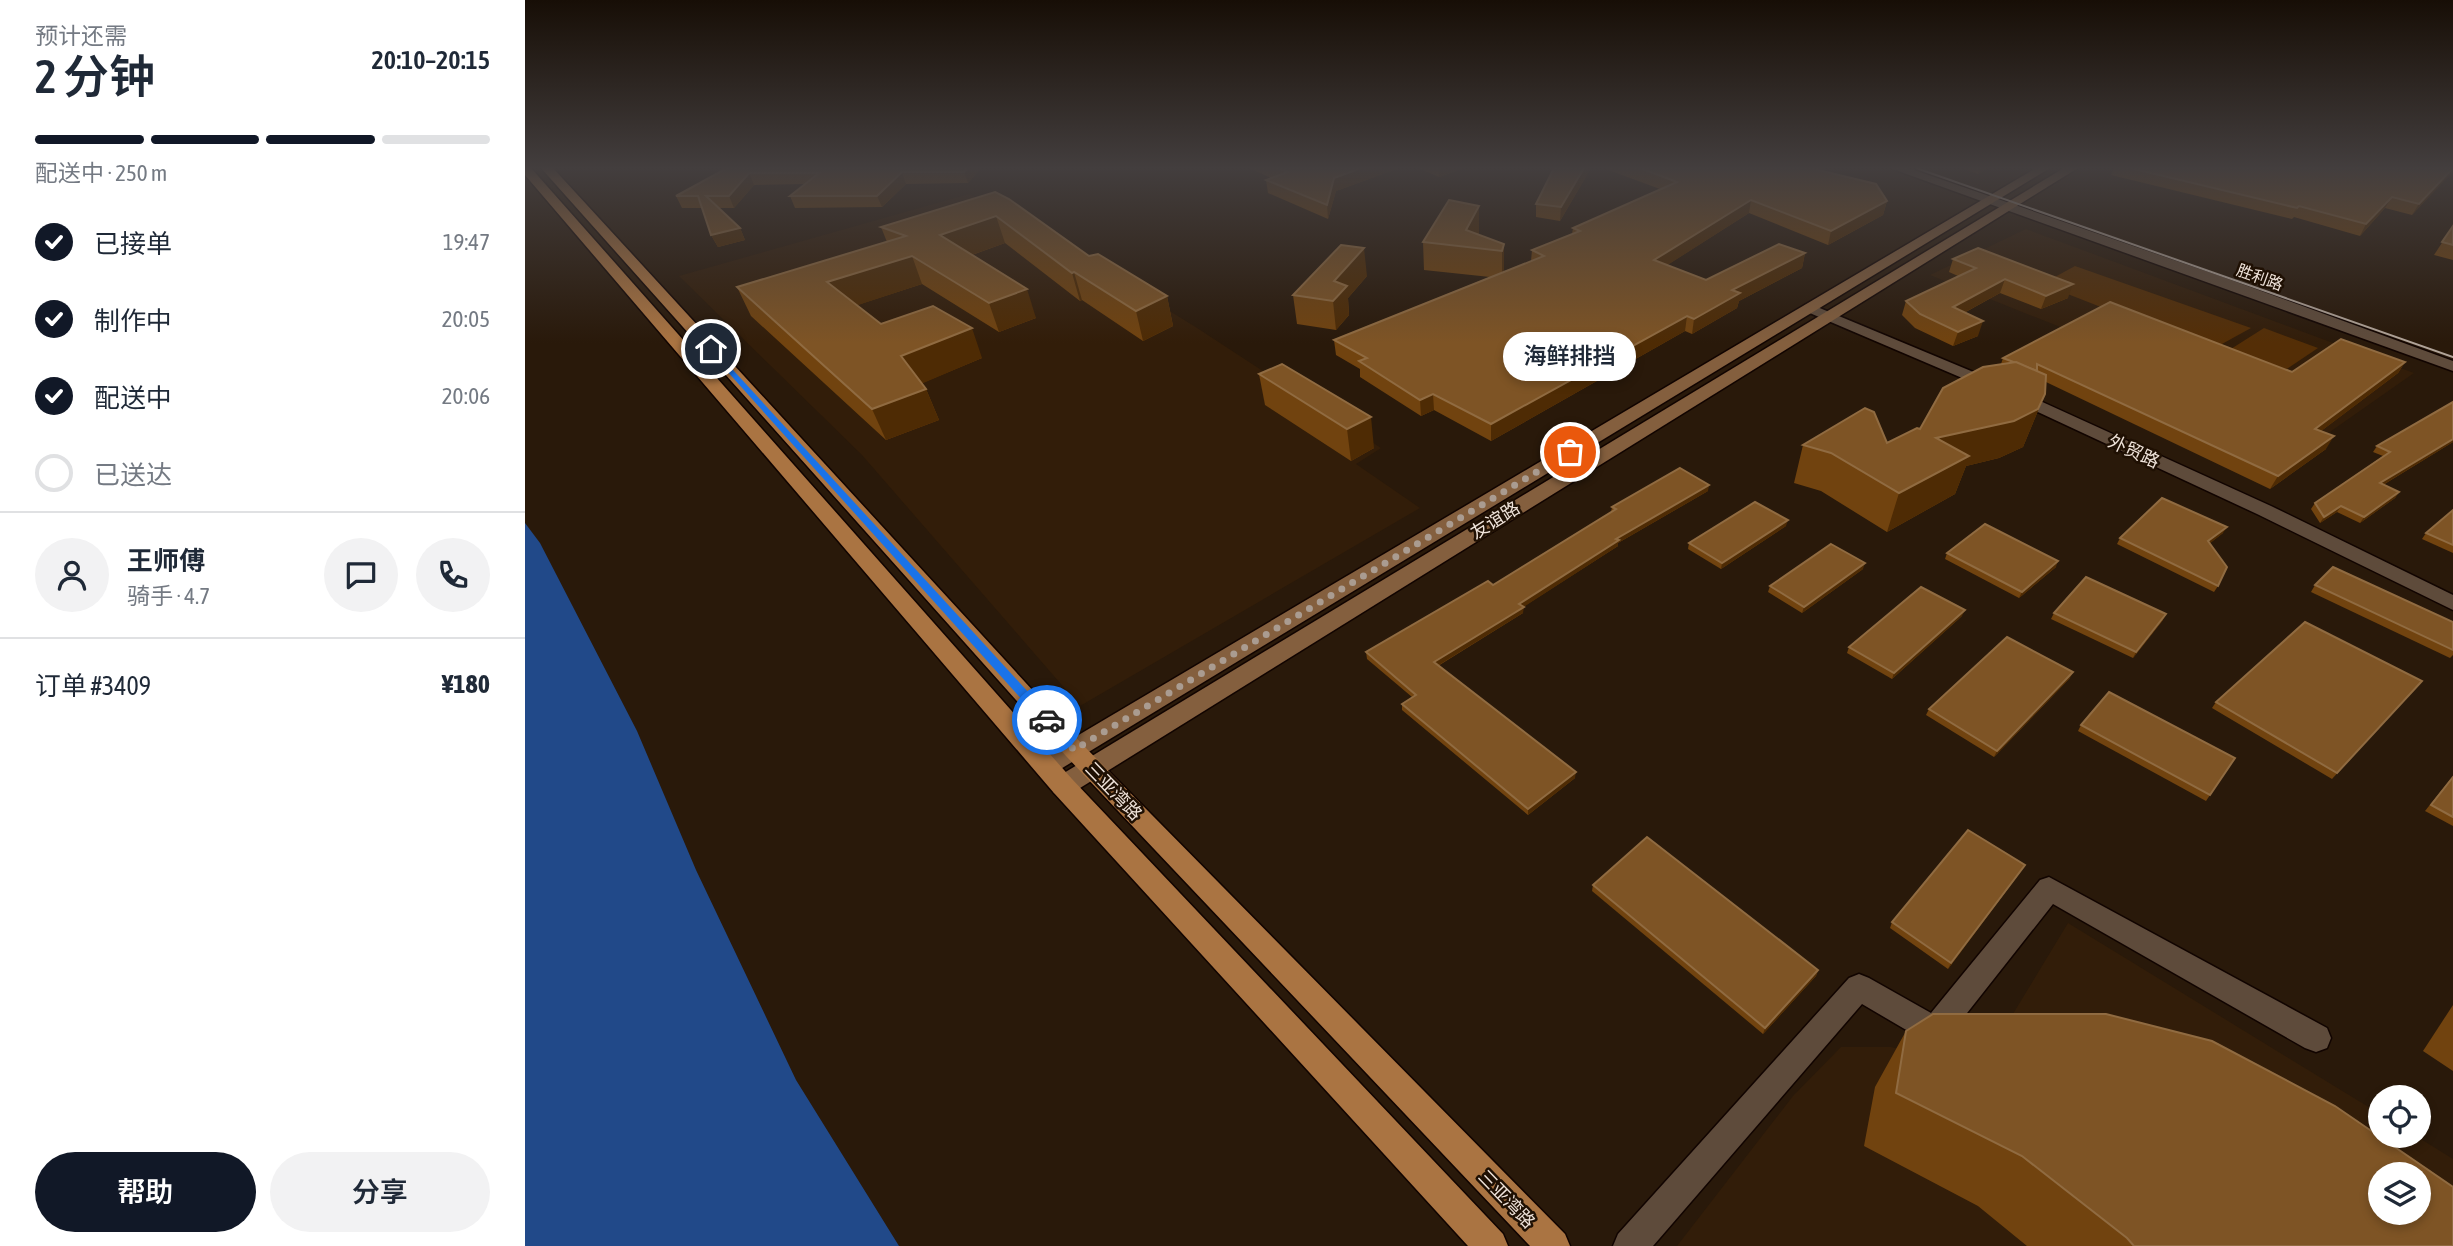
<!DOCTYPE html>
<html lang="zh">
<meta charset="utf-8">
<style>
:root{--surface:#fff;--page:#f2f2f3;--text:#1f2937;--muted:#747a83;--line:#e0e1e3;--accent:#111827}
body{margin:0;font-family:"Asap Condensed","Noto Sans SC",sans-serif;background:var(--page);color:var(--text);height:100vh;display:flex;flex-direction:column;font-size:26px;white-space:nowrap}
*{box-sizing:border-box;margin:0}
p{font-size:23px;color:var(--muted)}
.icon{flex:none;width:38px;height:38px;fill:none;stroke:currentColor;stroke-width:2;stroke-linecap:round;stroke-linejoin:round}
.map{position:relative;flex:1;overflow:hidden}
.details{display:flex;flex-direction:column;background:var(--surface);width:525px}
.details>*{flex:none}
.controls{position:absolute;left:1843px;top:1085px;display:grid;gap:14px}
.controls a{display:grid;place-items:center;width:63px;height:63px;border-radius:50%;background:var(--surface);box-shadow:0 4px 10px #0003;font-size:35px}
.pin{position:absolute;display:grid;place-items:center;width:60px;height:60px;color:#fff;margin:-30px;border:4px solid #fff;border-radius:50%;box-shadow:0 2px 7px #0007}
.courier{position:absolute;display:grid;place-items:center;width:70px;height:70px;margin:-35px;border:5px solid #1a73e8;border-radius:50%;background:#fff;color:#222;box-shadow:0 2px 9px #0007}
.bubble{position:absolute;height:49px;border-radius:24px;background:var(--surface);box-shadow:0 4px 10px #0003;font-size:23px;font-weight:600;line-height:49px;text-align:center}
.headline em{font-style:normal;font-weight:600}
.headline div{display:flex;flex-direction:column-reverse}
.headline{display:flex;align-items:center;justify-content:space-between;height:119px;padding:0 35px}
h1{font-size:46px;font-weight:600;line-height:52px}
.bar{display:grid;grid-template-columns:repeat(4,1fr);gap:10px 7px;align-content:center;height:84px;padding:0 35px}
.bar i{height:9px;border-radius:5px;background:var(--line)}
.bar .active{background:var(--accent)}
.bar p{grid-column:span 4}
.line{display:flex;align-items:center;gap:18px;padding:0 35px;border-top:2px solid var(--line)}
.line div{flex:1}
.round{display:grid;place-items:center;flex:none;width:74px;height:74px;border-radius:37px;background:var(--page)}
ol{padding:0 35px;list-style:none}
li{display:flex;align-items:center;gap:21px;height:77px}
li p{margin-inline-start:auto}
li .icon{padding:7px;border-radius:50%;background:var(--accent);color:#fff;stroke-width:4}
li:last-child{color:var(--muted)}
li i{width:38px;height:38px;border:4px solid var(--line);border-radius:50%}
.button{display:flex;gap:14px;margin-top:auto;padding:14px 35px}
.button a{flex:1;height:80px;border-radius:42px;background:var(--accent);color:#fff;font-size:28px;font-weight:600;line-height:80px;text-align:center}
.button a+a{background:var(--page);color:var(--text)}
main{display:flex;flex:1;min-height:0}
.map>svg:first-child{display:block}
.built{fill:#321d09;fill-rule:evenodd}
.green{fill:#542e06}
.water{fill:#214989}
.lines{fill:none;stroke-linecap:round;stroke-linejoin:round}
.minor-casing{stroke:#110400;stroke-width:3}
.tertiary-casing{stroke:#110400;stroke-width:3}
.secondary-casing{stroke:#110400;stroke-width:3}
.primary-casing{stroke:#110400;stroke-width:3}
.minor{fill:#5e4b3b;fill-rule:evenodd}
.tertiary{fill:#5e4b3b;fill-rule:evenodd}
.secondary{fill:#845f3e;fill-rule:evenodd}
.primary{fill:#aa7442;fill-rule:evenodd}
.tram{stroke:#b0a398;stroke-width:2}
.wall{fill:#71430f}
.shaded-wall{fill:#4e2b04}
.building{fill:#7e5425;stroke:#906b41;stroke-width:2;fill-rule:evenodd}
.route{fill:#1a73e8}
.done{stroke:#aa9c91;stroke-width:7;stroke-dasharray:0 12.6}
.labels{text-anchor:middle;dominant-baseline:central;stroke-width:5;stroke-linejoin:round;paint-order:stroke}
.far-street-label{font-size:16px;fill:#efe3da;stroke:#1f1003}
.street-label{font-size:18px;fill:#efe3da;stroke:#1f1003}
</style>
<main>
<section class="details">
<div class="headline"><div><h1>2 分钟</h1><p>预计还需</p></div><em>20:10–20:15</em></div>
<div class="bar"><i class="active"></i><i class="active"></i><i class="active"></i><i></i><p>配送中 · 250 m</p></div>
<ol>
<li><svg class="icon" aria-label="check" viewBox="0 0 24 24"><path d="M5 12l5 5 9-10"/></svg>已接单<p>19:47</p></li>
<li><svg class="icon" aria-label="check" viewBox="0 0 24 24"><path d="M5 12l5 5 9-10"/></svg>制作中<p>20:05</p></li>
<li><svg class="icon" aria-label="check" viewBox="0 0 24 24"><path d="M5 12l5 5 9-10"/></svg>配送中<p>20:06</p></li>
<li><i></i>已送达</li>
</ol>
<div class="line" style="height:126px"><a class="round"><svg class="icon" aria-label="person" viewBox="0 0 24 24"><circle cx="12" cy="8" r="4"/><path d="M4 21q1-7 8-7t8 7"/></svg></a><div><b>王师傅</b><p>骑手 · 4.7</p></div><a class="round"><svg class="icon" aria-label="chat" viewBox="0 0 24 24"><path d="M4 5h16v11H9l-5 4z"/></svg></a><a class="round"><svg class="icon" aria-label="phone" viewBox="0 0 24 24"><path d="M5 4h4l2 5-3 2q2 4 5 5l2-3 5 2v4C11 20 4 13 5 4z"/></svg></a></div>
<div class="line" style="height:91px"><div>订单 #3409</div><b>¥180</b></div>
<div class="button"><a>帮助</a><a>分享</a></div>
</section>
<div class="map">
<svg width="1928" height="1246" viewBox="0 0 1928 1246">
<rect width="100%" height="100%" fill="#29190a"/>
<!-- built -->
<g class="built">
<path d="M444,194L519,234L669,326L856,448L831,464L895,508L555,706L337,455L154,276Z"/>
<path d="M1501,229L1889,373L1802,434L1405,275Z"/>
<path d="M1543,923L1855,1114V1136H1891L1928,1159V1246H1152L1268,1096L1316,1047H1366L1436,1064L1480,1027ZM1855,1174H1894V1213H1855Z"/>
</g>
<!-- green -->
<g class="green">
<path d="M1550,266L1726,328L1686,350L1517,284Z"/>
<path d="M1739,328L1793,348L1753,375L1698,354Z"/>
</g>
<!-- water -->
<path class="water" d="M0,523L15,543L112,731L171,870L271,1080L374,1246H0Z"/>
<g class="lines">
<!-- minor casing -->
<g class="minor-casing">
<path id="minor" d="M1524,877L1802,1028L1806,1038L1802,1048L1791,1052L1780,1048L1528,904L1420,1041L1410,1045L1400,1041L1337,1004L1128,1246H1088L1093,1234L1324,978L1334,974L1344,978L1406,1013L1515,880Z"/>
</g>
<!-- tertiary casing -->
<g class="tertiary-casing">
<g id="tertiary">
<path d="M1365,168H1383L1695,276L1928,361V371Z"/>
<path d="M1285,304L1482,386L1746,506L1928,595V610L1732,514L1470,392L1280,311L1278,308L1280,305Z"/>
</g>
</g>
<!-- secondary casing -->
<g class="secondary-casing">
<g id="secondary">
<path d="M1511,168H1525L529,773L521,775L513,773L509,766L513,759Z"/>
<path d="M1539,168H1553L547,793L538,796L529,793L526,786L529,779Z"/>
</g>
</g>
<!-- primary casing -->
<g class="primary-casing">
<g id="primary">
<path d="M0,168H6L547,779L978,1234L983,1246H943L529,793L0,175Z"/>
<path d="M16,168H28L557,744L1040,1234L1045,1246H1005L541,756Z"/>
</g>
</g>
<!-- minor -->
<use href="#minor" class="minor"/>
<!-- tertiary -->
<use href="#tertiary" class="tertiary"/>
<!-- secondary -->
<use href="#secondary" class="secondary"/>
<!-- primary -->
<use href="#primary" class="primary"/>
<!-- tram -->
<path class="tram" d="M1391,168L1928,357"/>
</g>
<!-- wall -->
<g class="wall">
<path d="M198,168H456L443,183L381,184L357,207L270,208L265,196L280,184L229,185L209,208H193L215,228L220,240L193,247L186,235L177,208H157L151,196L200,170Z"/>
<path d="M724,168H874L811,191L803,219L743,193L741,180L746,178Z"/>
<path d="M893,168H939L914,177Z"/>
<path d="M1029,168H1066L1035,221L1011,217V204Z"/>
<path d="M1078,168H1298V171L1362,201L1358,215L1303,245L1224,213L1142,265L1181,280L1280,253L1277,268L1214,301L1212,308L1167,334L1160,331L966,441L909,410L896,416L835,377V369L811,355L809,340L965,277L899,270L898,242L954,233L953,235L979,244V272L1006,261L1007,250L1047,234L1048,228L1135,189Z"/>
<path d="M1436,168H1463L1453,174Z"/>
<path d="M1589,168H1928L1887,215L1860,208L1835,236L1769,217L1767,219L1586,175Z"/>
<path d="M470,192L564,256L642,296L648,326L618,341L557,300L555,301L480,243L447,255L511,318L474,332L397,284L332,305L356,324L457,358L397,383L401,389L414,420L361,440L226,316L212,287L362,242L356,227Z"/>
<path d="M1928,226V260L1909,255Z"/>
<path d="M1428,259L1543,298L1516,309L1475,293L1439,313L1453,336L1428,346L1390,328L1377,315L1381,301L1433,276L1424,272Z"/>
<path d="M842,276L823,298L824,315L811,330L772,324L768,295Z"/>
<path d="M1478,358L1767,372L1880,362L1873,373L1796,431L1801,449L1745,489L1521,382L1520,394L1498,447L1474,458L1441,466L1430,494L1362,532L1296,491L1269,483L1278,445L1362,443L1395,429L1476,364Z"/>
<path d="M757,364L849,448L826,461L740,405L734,374Z"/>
<path d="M1928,442L1858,485L1874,492L1870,498L1835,523L1812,512L1795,523L1786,509L1790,503L1858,456L1848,452L1852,446Z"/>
<path d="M1183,491L1093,543V546L998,607V613L913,666L1050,778L1003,815L877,710V704L887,697L842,659L841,652L968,585L1086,512L1087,507Z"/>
<path d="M1928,510V553L1897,539L1901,533Z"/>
<path d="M1261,526L1196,569L1163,549L1164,543Z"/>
<path d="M1698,533L1685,543L1693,586L1689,592L1592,544L1595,538Z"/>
<path d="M1422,553L1531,567L1494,598L1420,559Z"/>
<path d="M1338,569L1277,613L1243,592L1245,586Z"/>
<path d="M1790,585L1928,622V655L1925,658L1786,592Z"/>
<path d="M1529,613L1638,620L1608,658L1526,619Z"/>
<path d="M1437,616L1367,679L1322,653L1324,647Z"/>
<path d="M1545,678L1469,757L1401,715L1404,709Z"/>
<path d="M1897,681L1807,779L1687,708L1691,702Z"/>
<path d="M1556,725L1710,758L1681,801L1553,731Z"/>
<path d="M1928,776V826L1900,811Z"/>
<path d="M1496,871L1423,969L1365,928L1367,922Z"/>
<path d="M1068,885L1293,970L1291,976L1238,1034L1067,891Z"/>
<path d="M1928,1005V1071L1898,1051Z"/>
<path d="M1381,1031L1928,1246H1502L1453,1206L1339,1146L1350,1087Z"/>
</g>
<!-- shaded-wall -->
<g class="shaded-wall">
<path d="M443,168H456L443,183L439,172Z"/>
<path d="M836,168H874L811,191L803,219L802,205L809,178Z"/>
<path d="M914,168H939L914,177Z"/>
<path d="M1059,168H1066L1035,221L1036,207Z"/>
<path d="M1455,168H1463L1453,174Z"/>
<path d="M1928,168V172L1887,215L1894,204Z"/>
<path d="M377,172L381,184L357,207L352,196Z"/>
<path d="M224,173L229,185L209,208L204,196Z"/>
<path d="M1867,197L1860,208L1835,236L1841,224Z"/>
<path d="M1226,200L1224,213L1127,275L1129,260Z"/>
<path d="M1362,201L1358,215L1303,245L1306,231Z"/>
<path d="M954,206V233L947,247L941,230Z"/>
<path d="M471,216L480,243L424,263L415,235Z"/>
<path d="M215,228L220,240L193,247L186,235Z"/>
<path d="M979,244V272L977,279V251Z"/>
<path d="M839,248L842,276L823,298L824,315L811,330L808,301L809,281Z"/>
<path d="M1280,253L1277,268L1214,301L1212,308L1167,334L1169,319L1207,290Z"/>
<path d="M387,256L397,284L315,311L302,282Z"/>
<path d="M549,272L557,300L555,301L547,273Z"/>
<path d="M1480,279L1475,293L1424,321L1428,307Z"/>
<path d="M1548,284L1543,298L1516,309L1521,296Z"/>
<path d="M502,289L511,318L474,332L464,303Z"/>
<path d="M642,296L648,326L618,341L611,311Z"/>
<path d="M1162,316L1160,331L966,441V424Z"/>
<path d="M1458,321L1453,336L1428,346L1433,332Z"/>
<path d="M447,328L457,358L389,387L376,356Z"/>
<path d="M1880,362L1873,373L1783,441L1790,429Z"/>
<path d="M401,389L414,420L361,440L347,409Z"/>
<path d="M908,394L909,410L896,416L895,400Z"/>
<path d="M1520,394L1498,447L1474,458L1441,466L1430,494L1362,532L1374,493L1411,438Z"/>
<path d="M846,417L849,448L826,461L822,429Z"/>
<path d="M1809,436L1801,449L1745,489L1753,476Z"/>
<path d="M1928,439V442L1851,489L1855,483Z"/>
<path d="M1184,485L1183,491L1093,543V546L994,610V604L1091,539Z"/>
<path d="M1874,492L1870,498L1835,523L1839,517Z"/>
<path d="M1816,506L1812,512L1795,523L1799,517Z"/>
<path d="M1263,520L1261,526L1196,569L1197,563Z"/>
<path d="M1702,527L1698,533L1680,547L1683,541Z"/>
<path d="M1533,561L1531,567L1494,598L1497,592Z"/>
<path d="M1340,563L1338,569L1277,613L1279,607Z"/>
<path d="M999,607L998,613L909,668V662Z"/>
<path d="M1440,610L1437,616L1367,679L1369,673Z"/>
<path d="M1641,614L1638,620L1608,658L1611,652Z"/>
<path d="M1548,672L1545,678L1469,757L1472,751Z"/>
<path d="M1051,772L1050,778L1003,815V809Z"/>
<path d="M1500,865L1496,871L1423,969L1426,963Z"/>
<path d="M1293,970L1291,976L1238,1034L1240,1028Z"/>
</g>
<!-- building -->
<g class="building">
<path d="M202,168H443L439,172H377L352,196H265L294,173H224L204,196H181L215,228L186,235L173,196H151Z"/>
<path d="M753,168H836L809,178L802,205L741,180L763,172Z"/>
<path d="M1029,168H1059L1036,207L1011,204Z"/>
<path d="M1115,168H1285L1351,184L1362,201L1306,231L1226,200L1129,260L1181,280L1254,244L1280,253L1207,290L1215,293L1169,319L1162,316L966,424L908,394L895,400L834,361L842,358L809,340L1019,256L1007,250L1055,231L1048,228L1152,182Z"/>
<path d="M1605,168H1928L1894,204L1867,197L1841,224L1774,206L1772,208Z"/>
<path d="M470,192L484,199L564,256L573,254L642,296L611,311L549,272L547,273L471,216L415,235L502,289L464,303L387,256L302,282L356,324L408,306L447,328L376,356L401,389L347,409L212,287L381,236L356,227Z"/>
<path d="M924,200L954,206L941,230L979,244L977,251L898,242Z"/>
<path d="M1928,226V245L1917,242Z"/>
<path d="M816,245L839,248L809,281L822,286L808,301L768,295Z"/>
<path d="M1453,248L1548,284L1521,296L1480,279L1428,307L1458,321L1433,332L1395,314L1381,301L1451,268L1428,259Z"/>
<path d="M1585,302L1767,372L1816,339L1880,362L1790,429L1809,436L1753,476L1512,364V371L1478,358Z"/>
<path d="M1491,362L1521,375L1520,394L1513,409L1489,421L1411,438L1444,456L1374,493L1306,453L1278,445L1340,408L1349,412L1362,443L1392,428L1395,429L1418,388L1458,367Z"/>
<path d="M757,364L846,417L822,429L734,374Z"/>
<path d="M1928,402V439L1855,483L1874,492L1839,517L1816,506L1799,517L1790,503L1865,452L1852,446Z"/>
<path d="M1155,468L1184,485L1091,539L1094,540L994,604L999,607L909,662L1051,772L1003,809L877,704L891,695L841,652L963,581L968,585L1091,509L1087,507Z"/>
<path d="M1637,498L1702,527L1683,541L1702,567L1693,586L1595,538Z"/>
<path d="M1230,502L1263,520L1197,563L1164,543Z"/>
<path d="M1928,510V545L1901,533Z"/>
<path d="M1460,524L1533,561L1497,592L1422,553Z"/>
<path d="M1306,544L1340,563L1279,607L1245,586Z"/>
<path d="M1808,567L1928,622V650L1790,585Z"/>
<path d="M1561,577L1641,614L1611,652L1529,613Z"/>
<path d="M1396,587L1440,610L1369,673L1324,647Z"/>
<path d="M1780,622L1897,681L1812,773L1691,702Z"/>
<path d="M1482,637L1548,672L1472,751L1404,709Z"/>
<path d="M1584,692L1710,758L1685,795L1556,725Z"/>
<path d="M1928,777V817L1906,805Z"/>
<path d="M1443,830L1500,865L1426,963L1367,922Z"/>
<path d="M1122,837L1293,970L1240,1028L1068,885Z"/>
<path d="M1408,1014H1581L1687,1041L1810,1106L1928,1187V1246H1609L1602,1238L1497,1156L1371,1093L1381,1031ZM1855,1174H1894V1213H1855Z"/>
</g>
<!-- sky -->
<linearGradient id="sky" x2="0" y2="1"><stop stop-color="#170e06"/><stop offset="0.49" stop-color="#433e3e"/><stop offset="1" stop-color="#433e3e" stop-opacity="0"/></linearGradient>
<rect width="1928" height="343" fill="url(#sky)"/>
<!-- route -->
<path class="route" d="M186,346L526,717V723H518L183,350Z"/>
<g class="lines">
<!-- done -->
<path class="done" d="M522,720L549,750L1045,452"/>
</g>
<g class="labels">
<!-- far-street labels -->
<g class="far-street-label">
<text transform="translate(1735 277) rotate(20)">胜利路</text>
</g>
<!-- street labels -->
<g class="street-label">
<text transform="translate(1609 451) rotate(25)">外贸路</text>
<text transform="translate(970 520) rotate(-32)">友谊路</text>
<text transform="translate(589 791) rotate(46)">三亚湾路</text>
<text transform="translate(982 1199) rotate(46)">三亚湾路</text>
</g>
</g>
</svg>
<div class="controls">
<a><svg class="icon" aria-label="locate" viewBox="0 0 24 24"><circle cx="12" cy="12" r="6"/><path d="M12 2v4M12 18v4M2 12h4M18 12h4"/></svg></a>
<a><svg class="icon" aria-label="layers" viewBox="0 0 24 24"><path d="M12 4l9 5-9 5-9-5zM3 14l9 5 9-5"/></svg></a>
</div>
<div class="pin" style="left:1045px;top:452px;background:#ea580c"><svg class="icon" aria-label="bag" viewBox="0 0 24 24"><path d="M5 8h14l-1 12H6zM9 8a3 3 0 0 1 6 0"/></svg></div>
<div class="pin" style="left:186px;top:349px;background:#1f2937"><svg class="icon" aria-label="home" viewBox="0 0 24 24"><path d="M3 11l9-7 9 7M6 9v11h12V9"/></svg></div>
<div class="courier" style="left:522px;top:720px"><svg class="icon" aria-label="car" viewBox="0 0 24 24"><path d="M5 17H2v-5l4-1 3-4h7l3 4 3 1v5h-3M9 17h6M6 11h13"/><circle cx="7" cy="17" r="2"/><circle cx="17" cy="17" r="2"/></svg></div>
<div class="bubble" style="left:978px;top:332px;width:133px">海鲜排挡</div>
</div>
</main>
